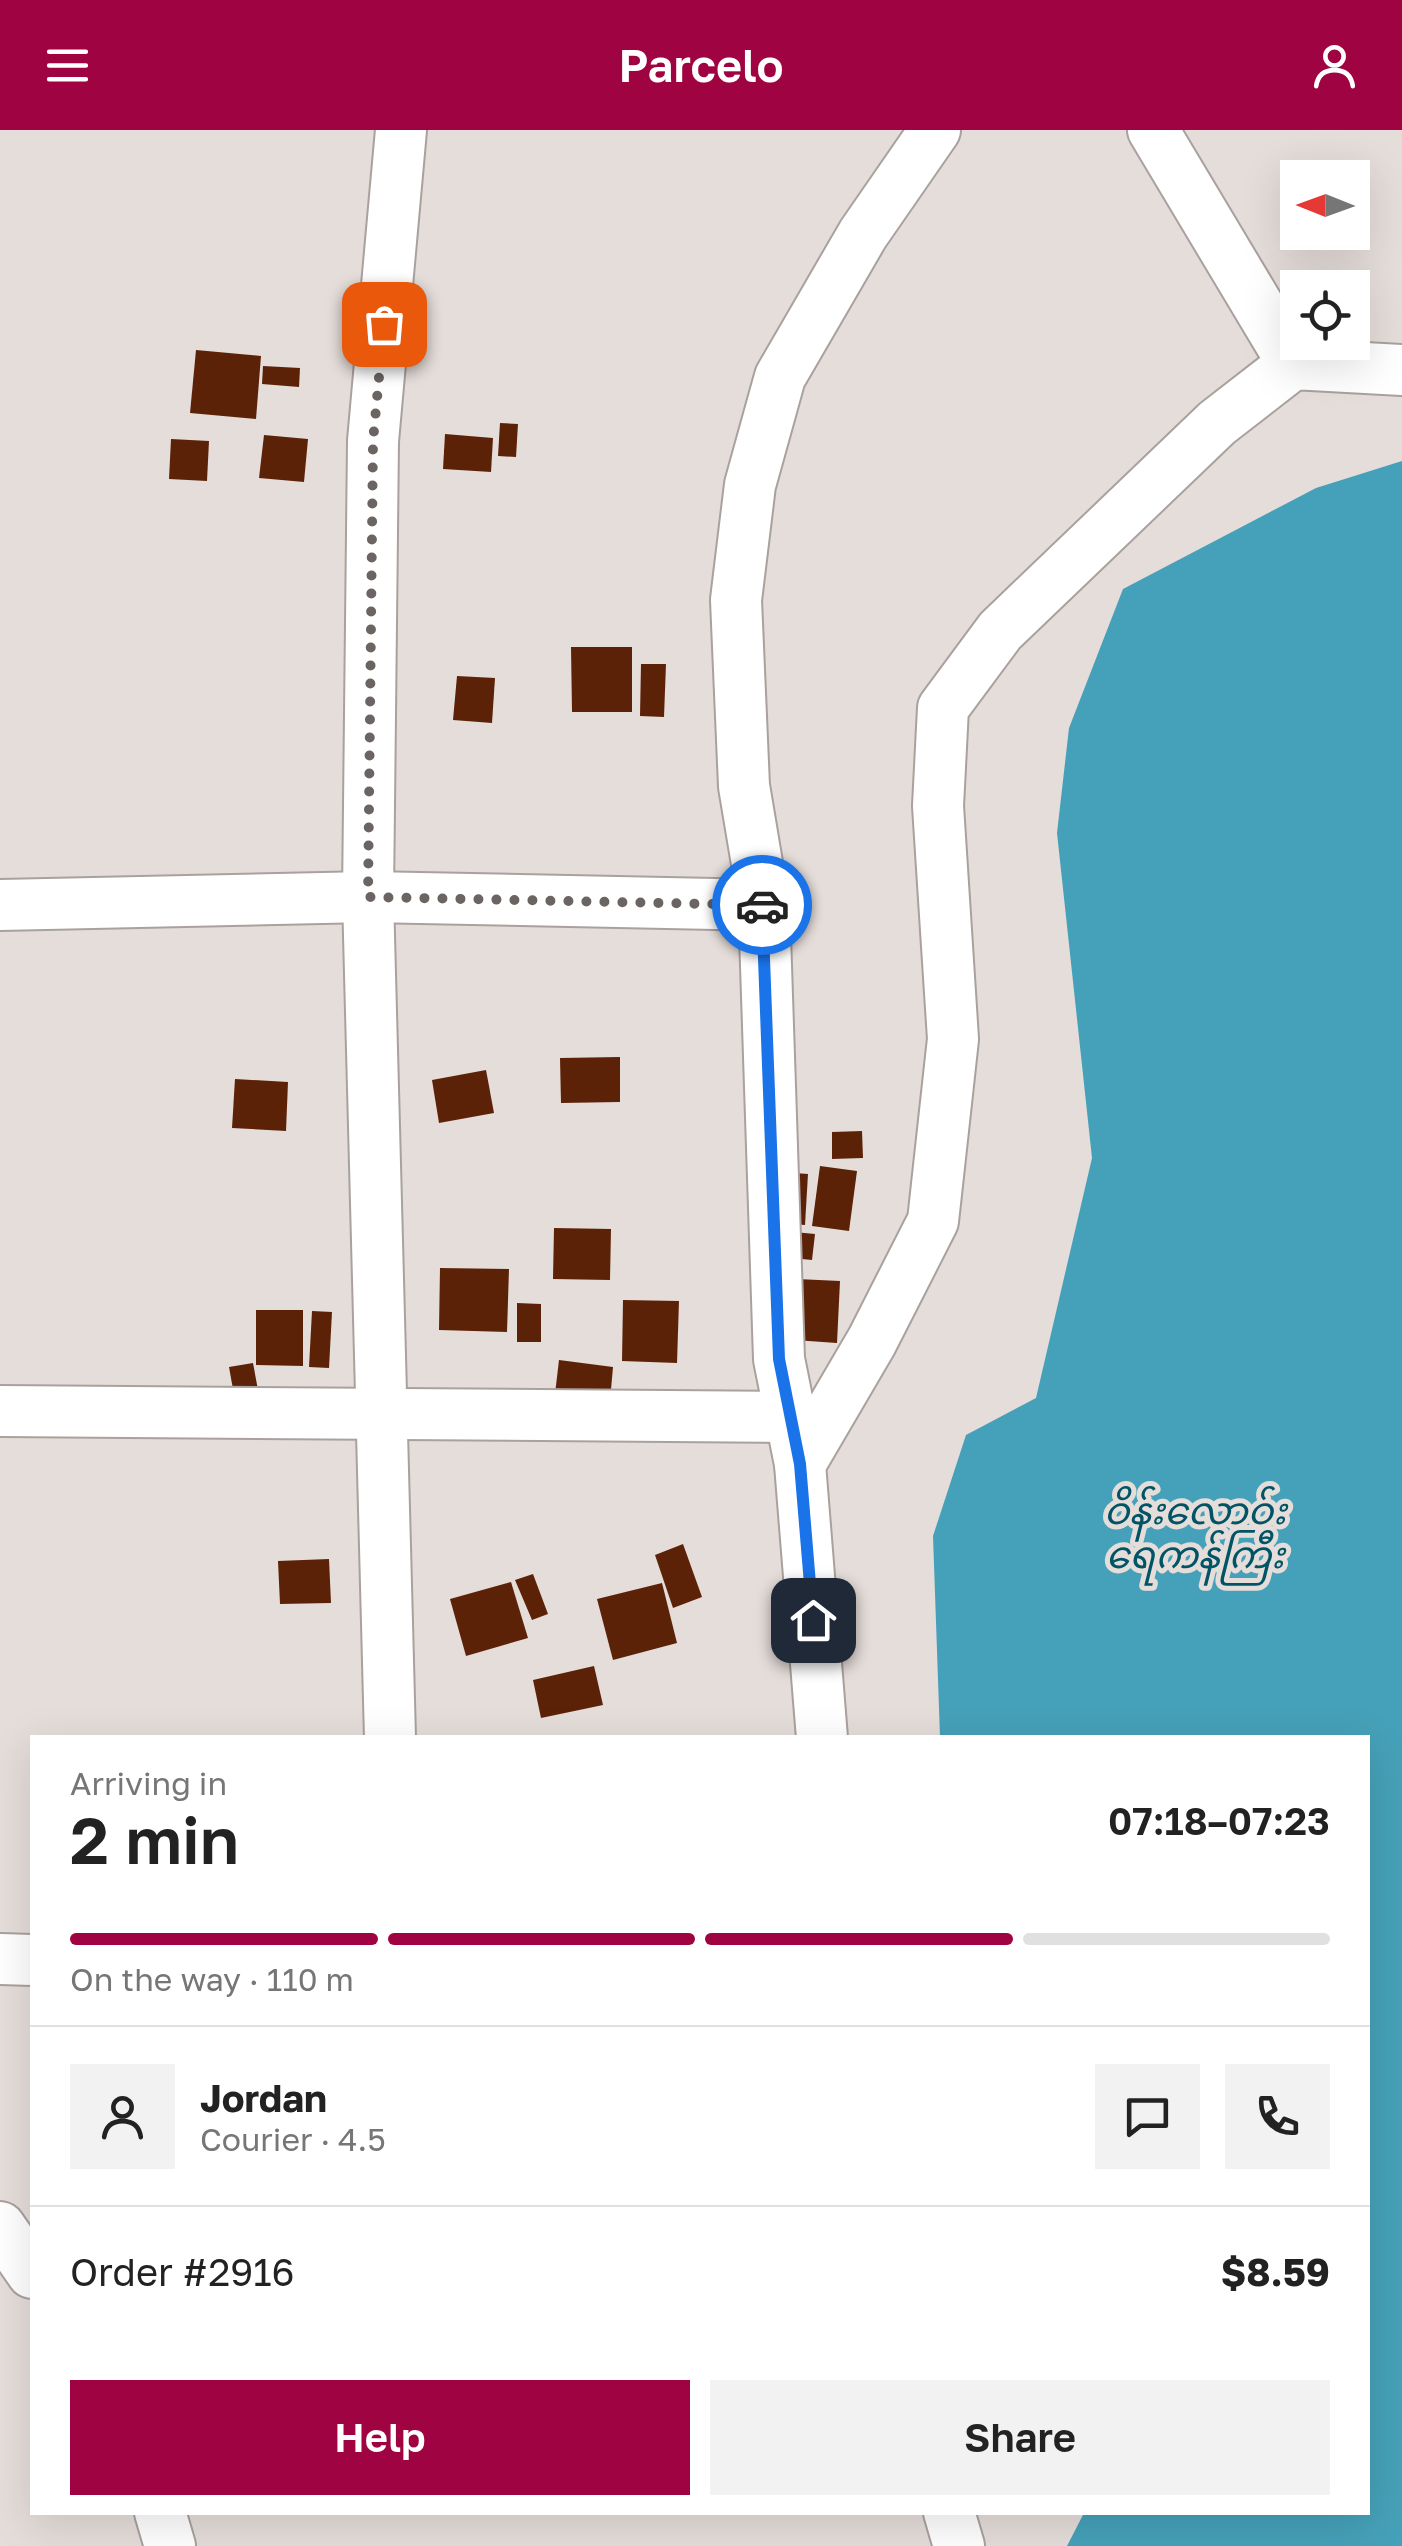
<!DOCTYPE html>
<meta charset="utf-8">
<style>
:root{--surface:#fff;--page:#f2f2f2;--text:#222;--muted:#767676;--line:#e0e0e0;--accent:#a00342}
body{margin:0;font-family:"Golos Text","Noto Sans Myanmar",sans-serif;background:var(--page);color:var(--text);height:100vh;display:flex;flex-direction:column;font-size:38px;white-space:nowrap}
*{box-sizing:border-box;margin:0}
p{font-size:32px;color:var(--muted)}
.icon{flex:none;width:55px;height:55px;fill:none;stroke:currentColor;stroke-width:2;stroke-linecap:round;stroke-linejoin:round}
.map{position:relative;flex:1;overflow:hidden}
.drawer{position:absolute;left:30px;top:1605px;width:1340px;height:780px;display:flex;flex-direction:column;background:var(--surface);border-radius:0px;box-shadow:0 10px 40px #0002}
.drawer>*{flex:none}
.needle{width:65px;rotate:271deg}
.tools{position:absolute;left:1280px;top:30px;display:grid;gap:20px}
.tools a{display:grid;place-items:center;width:90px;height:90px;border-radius:0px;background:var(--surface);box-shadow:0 10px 40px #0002;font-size:50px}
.pin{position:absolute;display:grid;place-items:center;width:85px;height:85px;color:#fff;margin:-42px;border-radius:20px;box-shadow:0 5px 15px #0006}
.courier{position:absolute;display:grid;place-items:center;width:100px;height:100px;margin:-50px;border:8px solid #1a73e8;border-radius:50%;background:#fff;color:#222;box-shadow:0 2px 12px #0007}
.headline em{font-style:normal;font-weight:600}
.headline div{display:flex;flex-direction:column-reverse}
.headline{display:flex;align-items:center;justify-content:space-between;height:170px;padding:0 40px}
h1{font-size:65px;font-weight:600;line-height:75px}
.bar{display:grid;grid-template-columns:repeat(4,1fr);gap:15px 10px;align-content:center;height:120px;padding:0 40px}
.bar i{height:12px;border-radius:8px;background:var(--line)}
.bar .active{background:var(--accent)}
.bar p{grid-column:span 4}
.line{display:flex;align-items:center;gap:25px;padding:0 40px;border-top:2px solid var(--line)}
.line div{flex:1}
.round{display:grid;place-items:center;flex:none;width:105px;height:105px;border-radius:0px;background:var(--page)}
.cta{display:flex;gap:20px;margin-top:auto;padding:20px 40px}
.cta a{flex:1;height:115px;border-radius:0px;background:var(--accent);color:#fff;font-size:40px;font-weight:600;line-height:115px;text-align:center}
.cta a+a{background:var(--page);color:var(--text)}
header{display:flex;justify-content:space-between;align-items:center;height:130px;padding:0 40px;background:var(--accent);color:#fff;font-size:45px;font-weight:600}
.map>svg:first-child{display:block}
.water{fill:#45a1b9}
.building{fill:#5c2208}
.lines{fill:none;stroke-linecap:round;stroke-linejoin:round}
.street-casing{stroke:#a9a19e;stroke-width:54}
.street{stroke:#fff;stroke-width:50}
.done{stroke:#6a6563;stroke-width:10;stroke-dasharray:0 18}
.route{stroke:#1a73e8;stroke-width:12}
.labels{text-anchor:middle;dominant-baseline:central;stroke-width:10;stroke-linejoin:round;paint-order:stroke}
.water-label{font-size:38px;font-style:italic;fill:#005465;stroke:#e5ddd9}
</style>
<header><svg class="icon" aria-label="menu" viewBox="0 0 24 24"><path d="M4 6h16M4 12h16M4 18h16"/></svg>Parcelo<svg class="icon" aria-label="person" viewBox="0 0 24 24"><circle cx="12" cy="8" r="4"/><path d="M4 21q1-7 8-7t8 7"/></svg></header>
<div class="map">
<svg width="1402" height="2416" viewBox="0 0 1402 2416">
<rect width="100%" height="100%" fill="#e5ddd9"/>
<!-- water -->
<path class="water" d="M1402,331V2416H1067L1084,2383L1368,2382V1608L940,1607L933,1406L966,1305L1036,1268L1092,1028L1057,703L1069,598L1123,459L1316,358Z"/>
<!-- building -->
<g class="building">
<path d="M196,220L261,226L256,289L190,283Z"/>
<path d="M263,236L300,238L299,257L262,254Z"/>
<path d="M500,293L518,294L516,327L498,326Z"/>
<path d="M445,304L493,308L491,342L443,339Z"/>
<path d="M264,305L308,309L304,352L259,348Z"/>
<path d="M171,309L209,311L207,351L169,349Z"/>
<path d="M571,517H632V582H572Z"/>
<path d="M641,534H666L664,587L640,586Z"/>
<path d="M457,546L495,548L492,593L453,590Z"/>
<path d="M620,927V972L561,973L560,928Z"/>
<path d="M486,940L494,983L439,993L432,950Z"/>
<path d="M235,949L288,952L286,1001L232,998Z"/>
<path d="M862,1001L863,1028L832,1029V1002Z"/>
<path d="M820,1036L857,1041L849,1101L812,1096Z"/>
<path d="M781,1042L808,1044L805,1095L777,1093Z"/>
<path d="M554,1098L611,1099L610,1150L553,1149Z"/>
<path d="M784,1101L815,1104L812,1130L781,1127Z"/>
<path d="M440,1138L509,1139L507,1202L439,1200Z"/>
<path d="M797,1149L840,1151L837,1213L794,1210Z"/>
<path d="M623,1170L679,1171L677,1233L622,1231Z"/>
<path d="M517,1173L541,1174V1212H517Z"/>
<path d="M256,1180H303V1236L256,1235Z"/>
<path d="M312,1181L332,1182L329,1238L309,1237Z"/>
<path d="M559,1230L613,1237L610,1271L555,1264Z"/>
<path d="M253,1233L260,1271L236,1276L229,1237Z"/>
<path d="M683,1414L702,1467L673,1478L655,1425Z"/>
<path d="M329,1429L331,1473L280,1474L278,1431Z"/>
<path d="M533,1444L548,1484L532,1490L515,1450Z"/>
<path d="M511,1452L528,1508L466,1526L450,1469Z"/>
<path d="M662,1453L677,1513L613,1530L597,1469Z"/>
<path d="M594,1536L603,1575L541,1588L533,1550Z"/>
</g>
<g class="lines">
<!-- street casing -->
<g class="street-casing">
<g id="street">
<path d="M1153,0L1293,234"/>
<path d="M0,775L368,767L764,775"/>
<path d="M0,1281L791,1287"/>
<path d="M800,1334L779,1229L764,775L744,656L736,470L750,355L780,247L863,104L935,0"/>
<path d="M390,1608L368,767L373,311L401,0"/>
<path d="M822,1608L800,1334L872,1211L933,1091L953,909L938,676L943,578L1000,501L1217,293L1293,234L1402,240"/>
<path d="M0,1829L32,1830"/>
<path d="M0,2097L32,2143"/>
<path d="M160,2382L170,2416"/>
<path d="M949,2382L959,2416"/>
</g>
</g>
<!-- street -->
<use href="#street" class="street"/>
</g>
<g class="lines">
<!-- done -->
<path class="done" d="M384,194L373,311L368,767L762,775"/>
<!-- route -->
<path class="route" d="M762,775L779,1229L800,1334L813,1490"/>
</g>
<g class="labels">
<!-- water labels -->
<g class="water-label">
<text x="1195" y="1379">ဝိန်းလောဝ်း<tspan x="1195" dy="44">ရေကန်ကြီး</tspan></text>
</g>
</g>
</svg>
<div class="tools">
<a><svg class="needle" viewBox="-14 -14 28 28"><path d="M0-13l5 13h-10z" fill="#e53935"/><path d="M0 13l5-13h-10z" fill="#767676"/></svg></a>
<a><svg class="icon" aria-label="locate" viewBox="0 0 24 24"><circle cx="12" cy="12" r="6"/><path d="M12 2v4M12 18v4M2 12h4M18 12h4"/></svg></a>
</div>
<div class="pin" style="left:384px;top:194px;background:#ea580c"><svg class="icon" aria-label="bag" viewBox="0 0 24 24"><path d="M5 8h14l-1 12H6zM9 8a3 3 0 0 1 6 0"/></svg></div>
<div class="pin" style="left:813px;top:1490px;background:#1f2937"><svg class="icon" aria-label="home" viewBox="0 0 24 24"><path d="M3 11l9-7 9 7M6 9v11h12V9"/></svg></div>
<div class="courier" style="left:762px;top:775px"><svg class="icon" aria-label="car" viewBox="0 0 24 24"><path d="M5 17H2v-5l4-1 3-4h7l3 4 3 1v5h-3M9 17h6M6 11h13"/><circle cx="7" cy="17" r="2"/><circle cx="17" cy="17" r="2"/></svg></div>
<section class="drawer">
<div class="headline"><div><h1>2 min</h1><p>Arriving in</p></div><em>07:18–07:23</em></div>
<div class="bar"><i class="active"></i><i class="active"></i><i class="active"></i><i></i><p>On the way · 110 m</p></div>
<div class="line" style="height:180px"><a class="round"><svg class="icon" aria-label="person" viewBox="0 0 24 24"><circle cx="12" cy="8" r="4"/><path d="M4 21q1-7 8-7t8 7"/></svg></a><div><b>Jordan</b><p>Courier · 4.5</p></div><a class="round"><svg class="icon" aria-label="chat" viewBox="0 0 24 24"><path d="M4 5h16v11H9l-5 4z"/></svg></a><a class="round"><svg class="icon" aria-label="phone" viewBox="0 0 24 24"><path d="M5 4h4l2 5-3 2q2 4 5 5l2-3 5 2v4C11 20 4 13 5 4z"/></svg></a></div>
<div class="line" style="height:130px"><div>Order #2916</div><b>$8.59</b></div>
<div class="cta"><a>Help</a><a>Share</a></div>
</section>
</div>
